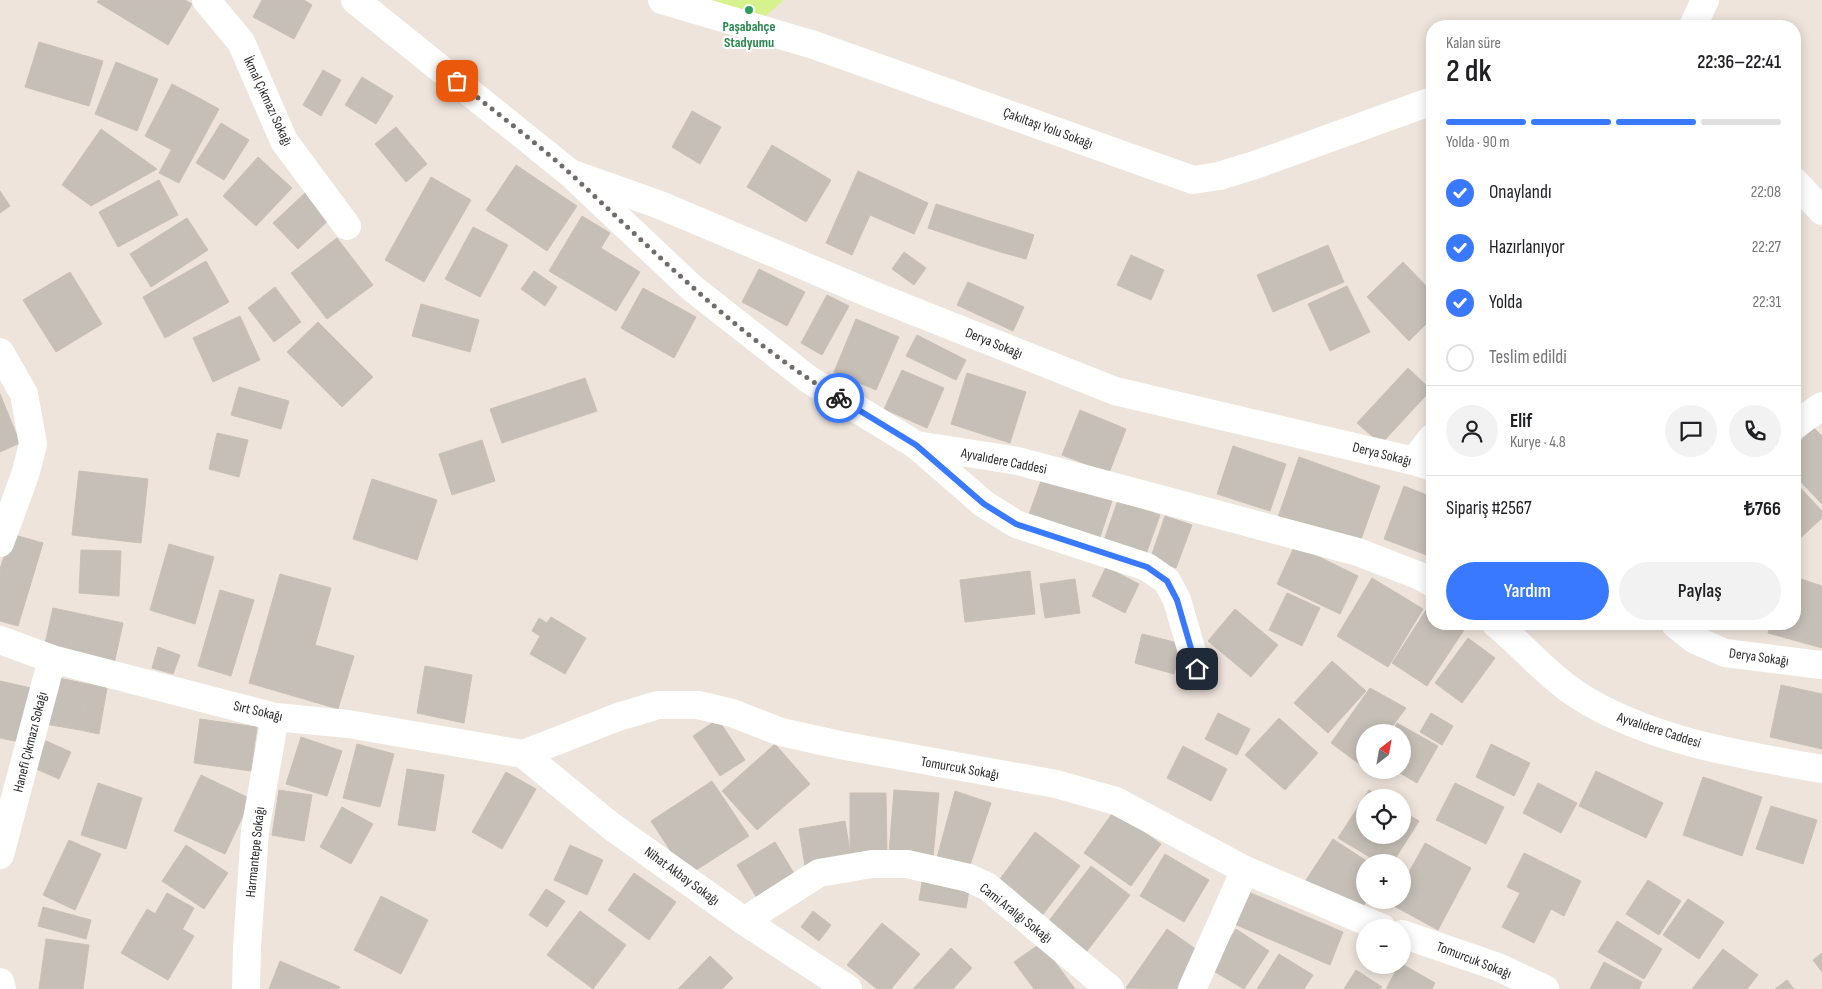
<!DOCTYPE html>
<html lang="tr">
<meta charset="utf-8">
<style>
:root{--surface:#fff;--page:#f2f2f2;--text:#202124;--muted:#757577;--line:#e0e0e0;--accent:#3879ff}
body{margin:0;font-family:"Sofia Sans Condensed",sans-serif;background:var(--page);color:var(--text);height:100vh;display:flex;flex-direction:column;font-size:19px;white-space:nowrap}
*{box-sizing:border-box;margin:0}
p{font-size:16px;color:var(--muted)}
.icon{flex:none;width:28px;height:28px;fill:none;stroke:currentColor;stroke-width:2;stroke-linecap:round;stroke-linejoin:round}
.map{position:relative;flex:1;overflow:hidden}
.side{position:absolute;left:1426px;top:20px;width:375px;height:610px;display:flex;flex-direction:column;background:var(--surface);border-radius:20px;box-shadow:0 2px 12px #0003}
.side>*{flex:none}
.needle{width:32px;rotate:31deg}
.buttons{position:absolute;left:1356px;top:724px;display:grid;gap:10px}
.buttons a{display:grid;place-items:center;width:55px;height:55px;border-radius:50%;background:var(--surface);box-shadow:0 2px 12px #0003;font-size:25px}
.pin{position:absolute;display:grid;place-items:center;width:42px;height:42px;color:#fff;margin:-21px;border-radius:10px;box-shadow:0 2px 8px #0006}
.courier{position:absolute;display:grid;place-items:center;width:50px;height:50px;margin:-25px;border:4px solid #3879ff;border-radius:50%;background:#fff;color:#222;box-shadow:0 1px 6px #0007}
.head em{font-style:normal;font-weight:600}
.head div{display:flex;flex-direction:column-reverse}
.head{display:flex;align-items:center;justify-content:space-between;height:85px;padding:0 20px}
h1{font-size:32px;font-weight:600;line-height:38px}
.bar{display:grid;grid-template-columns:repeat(4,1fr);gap:8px 5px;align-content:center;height:60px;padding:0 20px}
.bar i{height:6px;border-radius:4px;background:var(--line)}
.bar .active{background:var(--accent)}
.bar p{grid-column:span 4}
.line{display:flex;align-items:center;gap:12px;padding:0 20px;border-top:1px solid var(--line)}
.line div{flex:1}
.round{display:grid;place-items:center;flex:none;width:52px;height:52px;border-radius:26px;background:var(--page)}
ol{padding:0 20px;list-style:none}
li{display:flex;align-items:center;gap:15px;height:55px}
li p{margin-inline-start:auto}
li .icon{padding:5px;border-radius:50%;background:var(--accent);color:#fff;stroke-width:4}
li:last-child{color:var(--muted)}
li i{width:28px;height:28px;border:2px solid var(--line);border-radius:50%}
.primary-button{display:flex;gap:10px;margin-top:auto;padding:10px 20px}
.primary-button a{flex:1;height:58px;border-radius:30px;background:var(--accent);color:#fff;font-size:20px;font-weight:600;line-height:58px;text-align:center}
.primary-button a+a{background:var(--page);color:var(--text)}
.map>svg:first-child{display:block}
.pitch{fill:#d6f28d}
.building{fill:#c6bfb7;stroke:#cac0b5}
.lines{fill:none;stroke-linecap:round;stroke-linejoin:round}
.street{stroke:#fff;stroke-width:28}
.secondary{stroke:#fff;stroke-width:28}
.done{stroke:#6f6c69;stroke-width:5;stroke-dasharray:0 9}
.route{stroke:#3879ff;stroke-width:6}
.leisure-dot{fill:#2e9e5b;stroke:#fff;stroke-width:2}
.labels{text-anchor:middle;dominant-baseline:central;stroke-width:4;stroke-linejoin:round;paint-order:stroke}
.leisure-label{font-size:14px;font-weight:bold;fill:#27864d;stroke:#fff}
.street-label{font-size:14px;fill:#2b2b2b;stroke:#fff}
</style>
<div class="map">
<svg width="1822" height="989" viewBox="0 0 1822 989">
<rect width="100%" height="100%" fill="#eee4dc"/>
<!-- pitch -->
<path class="pitch" d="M691,0H784L761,20Z"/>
<!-- building -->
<g class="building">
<path d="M99,0H185L192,4L168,45L97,2Z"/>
<path d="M262,0H304L312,5L294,39L253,17Z"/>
<path d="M39,42L103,61L89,106L25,87Z"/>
<path d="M116,62L158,79L137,131L95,114Z"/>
<path d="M323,70L341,80L321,116L303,105Z"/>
<path d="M362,77L393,96L376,124L345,105Z"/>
<path d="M172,84L199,98L172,150L145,136Z"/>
<path d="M199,98L219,109L179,183L159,173Z"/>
<path d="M692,111L721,127L700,164L672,147Z"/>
<path d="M221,123L249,140L224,180L196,163Z"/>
<path d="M396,127L427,164L406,182L375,144Z"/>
<path d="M101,129L157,169L91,206L62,185Z"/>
<path d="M772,145L831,180L806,222L747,187Z"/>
<path d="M258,157L292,188L256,226L223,196Z"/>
<path d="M516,165L577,206L547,251L486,210Z"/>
<path d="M858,171L928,203L914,234L870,215L852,255L826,243Z"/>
<path d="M431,177L471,200L424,282L385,260Z"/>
<path d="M159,180L178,215L118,247L99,212Z"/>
<path d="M0,191L10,206L0,213Z"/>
<path d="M306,192L331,218L298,249L273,223Z"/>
<path d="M936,204L989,221L981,246L928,228Z"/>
<path d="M582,216L610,233L601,248L573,231Z"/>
<path d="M187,218L208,250L151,287L130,254Z"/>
<path d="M989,221L1012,228L1004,253L981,246Z"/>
<path d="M473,227L508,245L480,297L445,279Z"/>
<path d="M1012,228L1034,235L1026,259L1004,253Z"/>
<path d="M573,231L640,272L616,311L549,271Z"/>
<path d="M337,238L373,285L327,319L291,273Z"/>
<path d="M1328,245L1344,282L1273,312L1257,275Z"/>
<path d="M904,252L926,268L914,285L892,269Z"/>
<path d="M1131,255L1164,270L1151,300L1117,285Z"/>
<path d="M206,261L229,302L165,338L143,297Z"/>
<path d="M1403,262L1432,292V318L1409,341L1367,297Z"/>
<path d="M759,269L805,292L787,326L742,302Z"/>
<path d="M534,271L557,287L545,306L521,289Z"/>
<path d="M70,272L102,324L56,352L23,300Z"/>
<path d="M968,282L1024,307L1013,331L957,305Z"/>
<path d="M1347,286L1370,332L1330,351L1308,304Z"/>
<path d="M275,287L301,322L274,342L248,308Z"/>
<path d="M643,288L696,317L674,358L621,328Z"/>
<path d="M827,295L849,306L822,355L801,343Z"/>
<path d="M421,304L479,320L470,352L412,336Z"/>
<path d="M240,316L260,360L213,382L193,338Z"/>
<path d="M856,319L899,337L876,390L834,372Z"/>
<path d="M318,322L373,377L342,407L287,352Z"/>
<path d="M917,335L966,360L956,380L906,356Z"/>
<path d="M1408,368L1431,390L1381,444L1357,423Z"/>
<path d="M902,370L944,388L927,428L884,409Z"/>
<path d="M967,373L1026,392L1010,443L951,424Z"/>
<path d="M585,378L597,411L502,443L490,409Z"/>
<path d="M239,387L289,401L281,429L231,415Z"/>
<path d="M0,394L20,443L0,452Z"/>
<path d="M1080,410L1126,429L1109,473L1062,455Z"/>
<path d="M1814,428L1822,436V504L1795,476V446Z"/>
<path d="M217,433L248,440L239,477L209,469Z"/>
<path d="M482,440L495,481L452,495L439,454Z"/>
<path d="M1233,446L1286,464L1270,511L1217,494Z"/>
<path d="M1299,457L1380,486L1359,545L1278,517Z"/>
<path d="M79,471L148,479L141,543L72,535Z"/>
<path d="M1042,478L1112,501L1099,540L1028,517Z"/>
<path d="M372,479L437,500L417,560L353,539Z"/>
<path d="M1795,482L1822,511V518L1795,543Z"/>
<path d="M1404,486L1432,497V557L1384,539Z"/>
<path d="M1118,500L1160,515L1145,557L1103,543Z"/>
<path d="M1165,516L1192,525L1176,568L1150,560Z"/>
<path d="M11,534L43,543L18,626L0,621V569Z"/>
<path d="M169,544L214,557L195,624L150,610Z"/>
<path d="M1295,545L1358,576L1340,614L1277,584Z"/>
<path d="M81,550L121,551L119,596L79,593Z"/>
<path d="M1106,567L1139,584L1125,613L1092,596Z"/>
<path d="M1030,571L1035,614L965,622L960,580Z"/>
<path d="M280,574L331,588L315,645L354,656L338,709L249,683Z"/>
<path d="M1795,577L1822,586V648L1768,633L1771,624H1795Z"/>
<path d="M1372,578L1423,609L1388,667L1337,636Z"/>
<path d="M1075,579L1080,613L1045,618L1040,584Z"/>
<path d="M220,590L254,600L231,676L198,666Z"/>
<path d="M1287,593L1320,608L1302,646L1269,630Z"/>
<path d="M1428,607L1432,610V624H1454L1464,630L1427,686L1392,663Z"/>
<path d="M53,608L123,623L114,664L44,648Z"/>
<path d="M1235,609L1278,645L1251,677L1208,641Z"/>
<path d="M551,617L586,638L565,674L530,654L540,636L532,631L539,618L547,623Z"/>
<path d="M1142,634L1182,644L1174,674L1135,663Z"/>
<path d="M1468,638L1495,658L1462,703L1435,683Z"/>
<path d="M158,647L180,655L173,674L152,668Z"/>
<path d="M1332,661L1366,691L1328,733L1294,703Z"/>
<path d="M425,666L472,675L464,723L417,713Z"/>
<path d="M54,677L88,684L80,730L45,724Z"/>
<path d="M0,681L31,688L19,742L0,738Z"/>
<path d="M88,684L107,688L99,734L80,730Z"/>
<path d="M1781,685L1822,694V749L1770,737Z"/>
<path d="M1370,688L1406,708L1388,732H1365V763L1362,766L1331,743Z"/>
<path d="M1218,713L1250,729L1237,755L1205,739Z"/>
<path d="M1431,713L1453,726L1442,745L1420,732Z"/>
<path d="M1279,718L1318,753L1285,790L1245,755Z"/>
<path d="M200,719L257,727L251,771L194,763Z"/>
<path d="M718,719L745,760L720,776L693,736Z"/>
<path d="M1397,723L1438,746L1417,783L1395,770H1402V732H1392Z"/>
<path d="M301,737L342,751L327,796L286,784Z"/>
<path d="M46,741L71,752L59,779L34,768Z"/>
<path d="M357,744L394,754L380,807L343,798Z"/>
<path d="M775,744L810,784L757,830L722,791Z"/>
<path d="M1491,744L1530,763L1514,796L1476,777Z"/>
<path d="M1183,746L1227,769L1211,801L1167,778Z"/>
<path d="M407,769L444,775L435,831L398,825Z"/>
<path d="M1596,771L1663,803L1646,838L1579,806Z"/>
<path d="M506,772L536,789L502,849L472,832Z"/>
<path d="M201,775L251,799L225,854L174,831Z"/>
<path d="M1703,777L1762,797L1742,856L1683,835Z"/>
<path d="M712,781L749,836L687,876L651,821Z"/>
<path d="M98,783L142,798L126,849L81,835Z"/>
<path d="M1455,783L1504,807L1486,844L1436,820Z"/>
<path d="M1538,783L1577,803L1561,833L1523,813Z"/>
<path d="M279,790L312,795L304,841L272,835Z"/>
<path d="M894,790L939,793L933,857L889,853Z"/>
<path d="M1369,790L1381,798H1365V835H1402V811L1419,821L1393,862H1378L1338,838Z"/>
<path d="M955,791L991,803L968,871L937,858Z"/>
<path d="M850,793H886L887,854H850Z"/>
<path d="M1771,806L1817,820L1803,864L1756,849Z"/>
<path d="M342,807L373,824L351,864L320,847Z"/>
<path d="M1114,811L1161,844L1131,886L1084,853Z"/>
<path d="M845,821L851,858L805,866L799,829Z"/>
<path d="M1035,832L1080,866L1041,917L997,883Z"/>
<path d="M1333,839L1368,862H1365V900H1367L1358,914L1306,880Z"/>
<path d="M69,840L101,854L75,910L43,895Z"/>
<path d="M775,842L795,875L757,898L737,865Z"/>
<path d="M1425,843L1471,868L1438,930L1392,905L1394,900H1402V885Z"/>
<path d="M186,845L228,873L204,909L162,881Z"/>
<path d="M570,845L603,860L587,895L554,880Z"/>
<path d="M1524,853L1581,881L1564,916L1551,909L1534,943L1502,927L1520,893L1507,887Z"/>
<path d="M1165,854L1209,880L1184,922L1140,896Z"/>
<path d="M1091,866L1130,895L1084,955L1045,926Z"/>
<path d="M634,873L676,902L649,940L608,910Z"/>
<path d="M923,876L970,885L966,908L919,900Z"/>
<path d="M1648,880L1681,901L1659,935L1626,914Z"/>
<path d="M546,889L565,901L547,927L529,915Z"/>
<path d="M1246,891L1343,932L1330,965L1232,923Z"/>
<path d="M167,893L194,908L182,930L155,914Z"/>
<path d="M381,896L428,920L401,974L354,950Z"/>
<path d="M1688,899L1724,922L1699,959L1663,935Z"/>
<path d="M43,907L91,920L86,939L38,926Z"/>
<path d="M147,909L194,936L168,980L121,953Z"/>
<path d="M580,911L626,945L593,989L547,955Z"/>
<path d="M813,911L831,925L819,941L801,927Z"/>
<path d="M1617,921L1662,949L1644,979L1598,952Z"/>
<path d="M882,923L920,954L891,989H877L847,965Z"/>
<path d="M1167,929L1203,954L1181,989L1126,988Z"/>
<path d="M1236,929L1269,951L1244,989L1210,969Z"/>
<path d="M46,939L89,945L83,989H39Z"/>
<path d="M1041,943L1075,989H1034L1014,962Z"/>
<path d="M951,948L972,968L953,989H913Z"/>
<path d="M1723,949L1758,975L1747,989H1692Z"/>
<path d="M1822,953V972L1813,960Z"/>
<path d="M1279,954L1313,975L1304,989H1257Z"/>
<path d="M710,956L733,978L722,989H678Z"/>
<path d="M280,961L340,987L338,989H269Z"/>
<path d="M1604,962L1642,982L1639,989H1590Z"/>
<path d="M1402,964L1435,983L1432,989H1386L1399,965Z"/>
<path d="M1356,970L1382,987L1380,989H1344Z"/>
<path d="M1787,980L1794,989H1775Z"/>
</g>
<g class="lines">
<!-- street -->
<g class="street">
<path d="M206,0L241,42L284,141L347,226"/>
<path d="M662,0L814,45L1193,180L1219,176L1258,164L1432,101"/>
<path d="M1693,26L1705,0"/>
<path d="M570,173L660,205L873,295L1115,391L1414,461L1432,467"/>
<path d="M1795,182L1822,211"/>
<path d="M0,352L24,394L33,444L25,475L0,543"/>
<path d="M1795,425L1822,406"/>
<path d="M916,445L984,504L1016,524L1147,567L1167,581L1177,600L1197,669"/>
<path d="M1414,461L1432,438"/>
<path d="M1675,624L1695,640L1725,653L1822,665"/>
<path d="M0,640L52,659L275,717L348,724L523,754L611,826L744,921L848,989"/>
<path d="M523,754L618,717L658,705H698L732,713L781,732L840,745L1056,784L1116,801L1245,870L1382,928"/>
<path d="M0,855L52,659"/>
<path d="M744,921L819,873L872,864H907L969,878L988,887L1110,989"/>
<path d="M1402,934L1498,967L1545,989"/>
<path d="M0,982L2,989"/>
<path d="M246,989L247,947L255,831L275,717"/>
<path d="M1192,989L1245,870"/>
</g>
<!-- secondary -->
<g class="secondary">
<path d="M355,0L570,173L692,288L808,379L916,445L1018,461L1358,552L1420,576L1432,583"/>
<path d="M1496,624C1523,646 1547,675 1576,694C1646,740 1741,755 1822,769"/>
</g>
</g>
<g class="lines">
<!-- done -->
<path class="done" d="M457,81C495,112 536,142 572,175C657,254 739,338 839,398"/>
<!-- route -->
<path class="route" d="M839,398L916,445L984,504L1016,524L1147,567L1167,581L1177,600L1197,669"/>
</g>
<!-- markers -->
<circle class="leisure-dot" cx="749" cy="10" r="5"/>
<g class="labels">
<!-- leisure labels -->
<g class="leisure-label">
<text x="749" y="26">Paşabahçe<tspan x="749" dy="16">Stadyumu</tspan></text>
</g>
<!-- street labels -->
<g class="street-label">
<text transform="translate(268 101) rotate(65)">İkmal Çıkmazı Sokağı</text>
<text transform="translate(1048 128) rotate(20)">Çakıltaşı Yolu Sokağı</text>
<text transform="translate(994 343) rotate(22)">Derya Sokağı</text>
<text transform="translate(1382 454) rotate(14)">Derya Sokağı</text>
<text transform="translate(1004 461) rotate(11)">Ayvalıdere Caddesi</text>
<text transform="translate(1759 657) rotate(8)">Derya Sokağı</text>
<text transform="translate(258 711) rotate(13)">Sırt Sokağı</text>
<text transform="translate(1659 730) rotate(18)">Ayvalıdere Caddesi</text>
<text transform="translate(30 742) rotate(-76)">Hanefi Çıkmazı Sokağı</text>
<text transform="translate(960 768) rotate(10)">Tomurcuk Sokağı</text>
<text transform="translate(255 852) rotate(-84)">Harmantepe Sokağı</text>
<text transform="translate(682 876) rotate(36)">Nihat Akbay Sokağı</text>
<text transform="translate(1016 913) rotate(38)">Cami Aralığı Sokağı</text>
<text transform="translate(1474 960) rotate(21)">Tomurcuk Sokağı</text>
</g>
</g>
</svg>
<div class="buttons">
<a><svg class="needle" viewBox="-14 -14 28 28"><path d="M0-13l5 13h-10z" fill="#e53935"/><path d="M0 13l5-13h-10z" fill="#757577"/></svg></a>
<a><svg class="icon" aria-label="locate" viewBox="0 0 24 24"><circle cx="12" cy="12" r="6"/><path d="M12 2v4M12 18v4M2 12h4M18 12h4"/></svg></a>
<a>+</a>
<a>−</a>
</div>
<div class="pin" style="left:457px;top:81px;background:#ea580c"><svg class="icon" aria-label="bag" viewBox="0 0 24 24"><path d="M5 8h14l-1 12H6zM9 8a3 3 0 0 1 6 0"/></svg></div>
<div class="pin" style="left:1197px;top:669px;background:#1f2937"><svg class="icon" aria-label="home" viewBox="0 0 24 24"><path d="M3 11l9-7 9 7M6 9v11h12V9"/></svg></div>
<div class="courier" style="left:839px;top:398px"><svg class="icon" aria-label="bike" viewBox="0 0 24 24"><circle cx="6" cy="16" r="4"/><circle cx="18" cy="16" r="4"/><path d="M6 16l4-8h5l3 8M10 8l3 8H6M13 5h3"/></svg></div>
<section class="side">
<div class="head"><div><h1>2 dk</h1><p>Kalan süre</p></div><em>22:36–22:41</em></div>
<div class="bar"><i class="active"></i><i class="active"></i><i class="active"></i><i></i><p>Yolda · 90 m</p></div>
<ol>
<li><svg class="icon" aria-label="check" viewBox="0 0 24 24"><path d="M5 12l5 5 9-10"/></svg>Onaylandı<p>22:08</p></li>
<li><svg class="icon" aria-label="check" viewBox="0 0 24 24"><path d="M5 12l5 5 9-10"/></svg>Hazırlanıyor<p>22:27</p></li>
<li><svg class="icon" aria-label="check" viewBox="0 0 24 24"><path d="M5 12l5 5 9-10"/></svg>Yolda<p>22:31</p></li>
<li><i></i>Teslim edildi</li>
</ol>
<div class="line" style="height:90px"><a class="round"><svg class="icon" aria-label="person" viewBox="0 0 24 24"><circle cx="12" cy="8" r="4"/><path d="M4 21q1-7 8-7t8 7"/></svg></a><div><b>Elif</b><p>Kurye · 4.8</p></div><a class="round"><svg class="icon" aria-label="chat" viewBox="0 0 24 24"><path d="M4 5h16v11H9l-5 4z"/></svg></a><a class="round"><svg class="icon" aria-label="phone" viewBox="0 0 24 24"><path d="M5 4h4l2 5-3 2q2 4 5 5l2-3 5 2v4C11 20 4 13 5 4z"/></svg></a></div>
<div class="line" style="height:65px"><div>Sipariş #2567</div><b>₺766</b></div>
<div class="primary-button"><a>Yardım</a><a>Paylaş</a></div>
</section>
</div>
